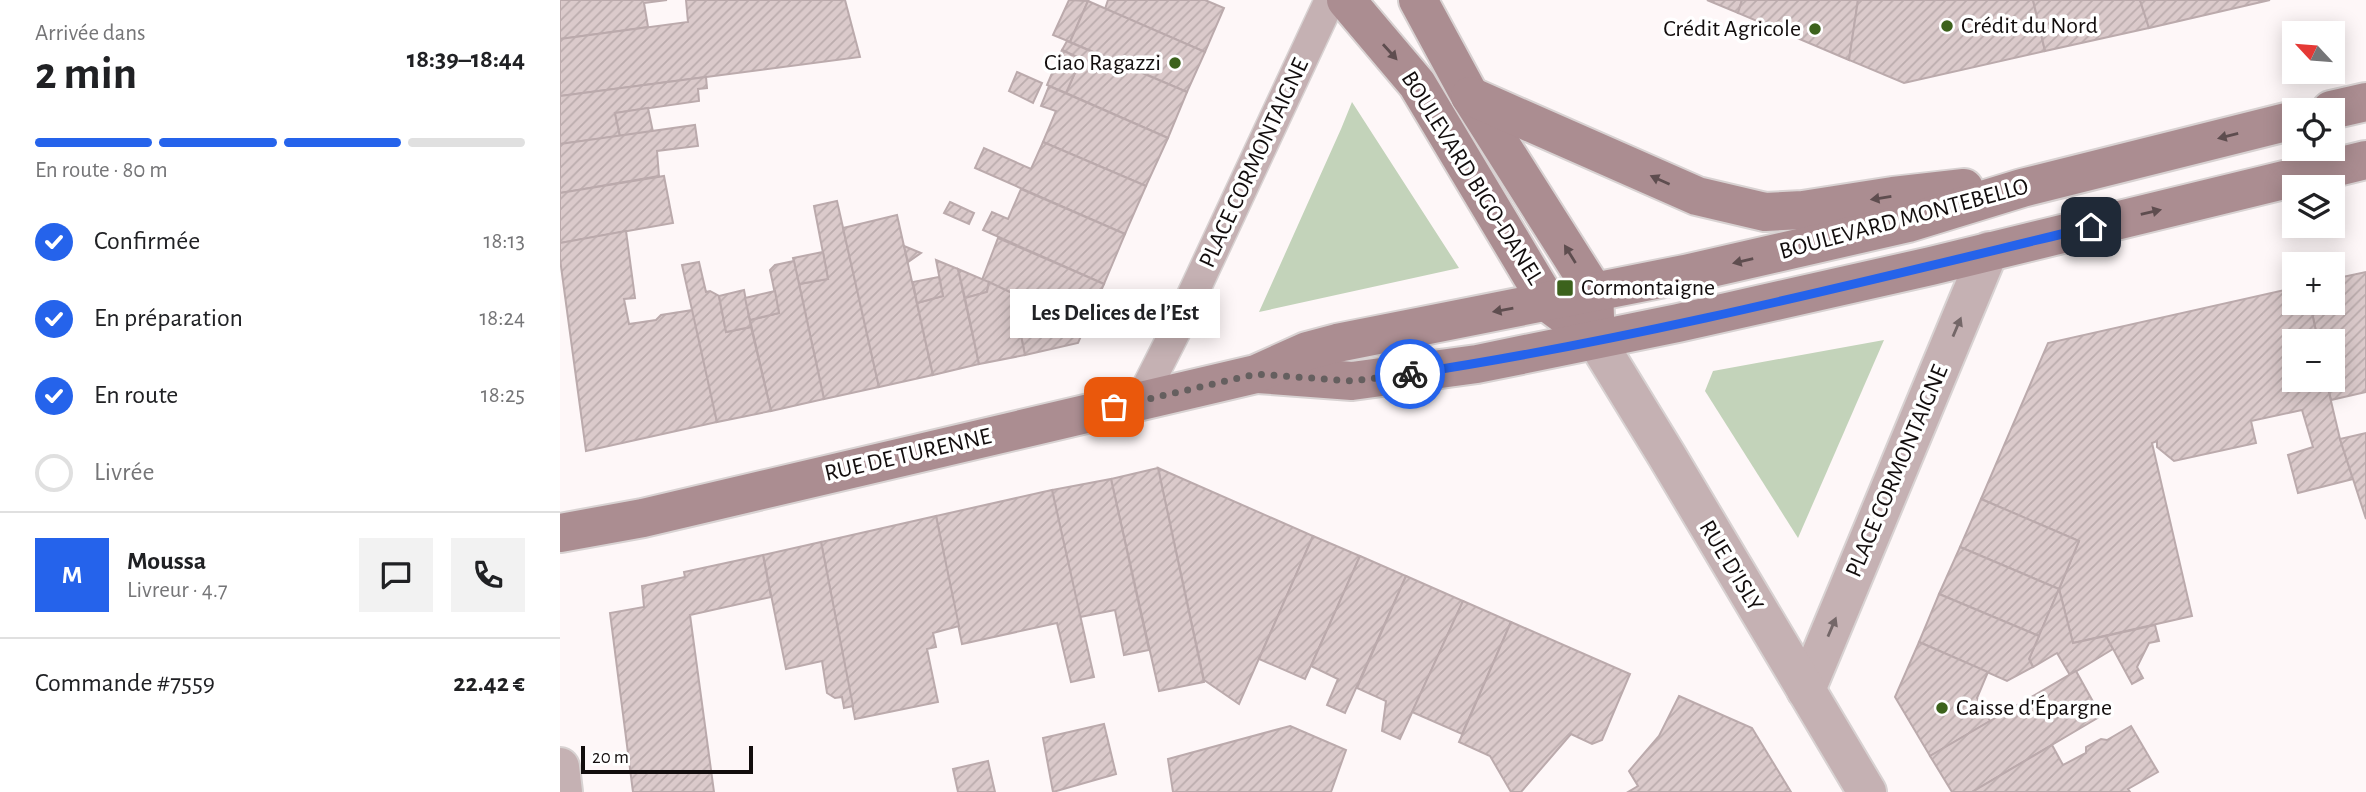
<!DOCTYPE html>
<html lang="fr">
<meta charset="utf-8">
<style>
:root{--surface:#fff;--page:#f2f2f2;--text:#202124;--muted:#757577;--line:#e0e0e0;--accent:#2563eb}
body{margin:0;font-family:"Alegreya Sans",sans-serif;background:var(--page);color:var(--text);height:100vh;display:flex;flex-direction:column;font-size:26px;white-space:nowrap}
*{box-sizing:border-box;margin:0}
p{font-size:23px;color:var(--muted)}
.icon{flex:none;width:38px;height:38px;fill:none;stroke:currentColor;stroke-width:2;stroke-linecap:round;stroke-linejoin:round}
.map{position:relative;flex:1;overflow:hidden}
.side{display:flex;flex-direction:column;background:var(--surface);width:560px}
.side>*{flex:none}
.needle{width:46px;rotate:296deg}
.fabs{position:absolute;left:1722px;top:21px;display:grid;gap:14px}
.fabs a{display:grid;place-items:center;width:63px;height:63px;border-radius:0px;background:var(--surface);box-shadow:0 4px 18px #0003;font-size:35px}
.scale{position:absolute;left:21px;bottom:18px;width:172px;box-sizing:border-box;padding-left:7px;border:4px solid #120d0d;border-top:0;font-size:19px;line-height:24px;white-space:nowrap;color:#120d0d;-webkit-text-stroke:5px #fff;paint-order:stroke}
.pin{position:absolute;display:grid;place-items:center;width:60px;height:60px;color:#fff;margin:-30px;border-radius:14px;box-shadow:0 4px 10px #0006}
.courier{position:absolute;display:grid;place-items:center;width:70px;height:70px;margin:-35px;border:5px solid #2563eb;border-radius:50%;background:#fff;color:#222;box-shadow:0 2px 9px #0007}
.bubble{position:absolute;height:49px;border-radius:0px;background:var(--surface);box-shadow:0 4px 18px #0003;font-size:23px;font-weight:700;line-height:49px;text-align:center}
.headline em{font-style:normal;font-weight:700}
.headline div{display:flex;flex-direction:column-reverse}
.headline{display:flex;align-items:center;justify-content:space-between;height:119px;padding:0 35px}
h1{font-size:46px;font-weight:700;line-height:52px}
.bar{display:grid;grid-template-columns:repeat(4,1fr);gap:10px 7px;align-content:center;height:84px;padding:0 35px}
.bar i{height:9px;border-radius:5px;background:var(--line)}
.bar .selected{background:var(--accent)}
.bar p{grid-column:span 4}
.line{display:flex;align-items:center;gap:18px;padding:0 35px;border-top:2px solid var(--line)}
.line div{flex:1}
.round{display:grid;place-items:center;flex:none;width:74px;height:74px;border-radius:0px;background:var(--page)}
ol{padding:0 35px;list-style:none}
li{display:flex;align-items:center;gap:21px;height:77px}
li p{margin-inline-start:auto}
li .icon{padding:7px;border-radius:50%;background:var(--accent);color:#fff;stroke-width:4}
li:last-child{color:var(--muted)}
li i{width:38px;height:38px;border:4px solid var(--line);border-radius:50%}
main{display:flex;flex:1;min-height:0}
.map>svg:first-child{display:block}
.grass{fill:#c3d3ba}
.building{fill:url(#building-hatch);stroke:#bbaaac;stroke-width:2}
.lines{fill:none;stroke-linecap:round;stroke-linejoin:round}
.service-casing{stroke:#d8d2d2;stroke-width:33}
.minor-casing{stroke:#d8d2d2;stroke-width:42}
.tertiary-casing{stroke:#d8d2d2;stroke-width:42}
.secondary-casing{stroke:#d8d2d2;stroke-width:42}
.service{stroke:#c5b1b3;stroke-width:30}
.minor{stroke:#c5b1b3;stroke-width:38}
.tertiary{stroke:#c5b1b3;stroke-width:38}
.secondary{stroke:#ab8d91;stroke-width:38}
.oneway{fill:#5e4d4f}
.oneway2{fill:#746768}
.done{stroke:#655f5f;stroke-width:7;stroke-dasharray:0 12.6}
.route{stroke:#2563eb;stroke-width:9}
.poi-dot{fill:#3c621c;stroke:#fff;stroke-width:2.5}
.labels{text-anchor:middle;dominant-baseline:central;stroke-width:7;stroke-linejoin:round;paint-order:stroke}
.poi-label{font-size:24px;fill:#120d0d;stroke:#fff;text-anchor:start}
.street-label{font-size:24px;fill:#120d0d;stroke:#fff}
</style>
<main>
<section class="side">
<div class="headline"><div><h1>2 min</h1><p>Arrivée dans</p></div><em>18:39–18:44</em></div>
<div class="bar"><i class="selected"></i><i class="selected"></i><i class="selected"></i><i></i><p>En route · 80 m</p></div>
<ol>
<li><svg class="icon" aria-label="check" viewBox="0 0 24 24"><path d="M5 12l5 5 9-10"/></svg>Confirmée<p>18:13</p></li>
<li><svg class="icon" aria-label="check" viewBox="0 0 24 24"><path d="M5 12l5 5 9-10"/></svg>En préparation<p>18:24</p></li>
<li><svg class="icon" aria-label="check" viewBox="0 0 24 24"><path d="M5 12l5 5 9-10"/></svg>En route<p>18:25</p></li>
<li><i></i>Livrée</li>
</ol>
<div class="line" style="height:126px"><b class="round" style="background:var(--accent);color:#fff">M</b><div><b>Moussa</b><p>Livreur · 4.7</p></div><a class="round"><svg class="icon" aria-label="chat" viewBox="0 0 24 24"><path d="M4 5h16v11H9l-5 4z"/></svg></a><a class="round"><svg class="icon" aria-label="phone" viewBox="0 0 24 24"><path d="M5 4h4l2 5-3 2q2 4 5 5l2-3 5 2v4C11 20 4 13 5 4z"/></svg></a></div>
<div class="line" style="height:91px"><div>Commande #7559</div><b>22.42 €</b></div>
</section>
<div class="map">
<svg width="1806" height="792" viewBox="0 0 1806 792">
<defs>
<pattern id="building-hatch" width="6" height="6" patternUnits="userSpaceOnUse" patternTransform="scale(1.75)"><rect width="6" height="6" fill="#dbcacb"/><path d="M-1 1l2-2M0 6l6-6M5 7l2-2" fill="none" stroke="#bbacad"/></pattern>
</defs>
<rect width="100%" height="100%" fill="#fef7f8"/>
<!-- grass -->
<g class="grass">
<path d="M792,102L899,268L699,312L781,129Z"/>
<path d="M1324,340L1238,538L1145,391L1153,371Z"/>
</g>
<!-- building -->
<g class="building">
<path d="M0,0H107L84,3L88,27L0,39Z"/>
<path d="M126,0H285L300,57L0,96V39L128,22Z"/>
<path d="M509,0L528,1L510,42L493,35Z"/>
<path d="M548,0H645L664,8L645,52L545,9Z"/>
<path d="M1147,0H1182L1178,13Z"/>
<path d="M1182,0H1298L1289,60L1178,13Z"/>
<path d="M1298,0H1473L1485,51L1344,83L1289,60Z"/>
<path d="M1473,0H1580L1589,28L1485,51Z"/>
<path d="M1580,0H1710L1589,28Z"/>
<path d="M528,1L645,52L627,92L510,42Z"/>
<path d="M507,41L627,92L608,138L506,93L521,59L502,50Z"/>
<path d="M502,50L521,59L506,93L487,85Z"/>
<path d="M457,72L482,83L473,103L449,91Z"/>
<path d="M146,77L147,88L138,89L139,101L55,113L60,136L0,144V96Z"/>
<path d="M489,86L608,138L586,186L483,142L496,111L481,106Z"/>
<path d="M88,108L93,132L60,136L55,113Z"/>
<path d="M135,125L138,146L97,151L99,176L0,193V144Z"/>
<path d="M483,142L586,186L565,234L415,168L424,148L471,169Z"/>
<path d="M104,176L113,223L0,243V193Z"/>
<path d="M461,189L565,234L544,284L423,230L432,212L448,219Z"/>
<path d="M277,201L319,387L264,399L239,284L268,279L254,206Z"/>
<path d="M390,202L414,213L409,224L384,213Z"/>
<path d="M337,215L373,375L319,387L283,228Z"/>
<path d="M66,231L75,298L64,299L69,324L96,320L101,315L133,310L157,422L26,451L0,259V243Z"/>
<path d="M438,238L544,284L518,343L465,355L452,293L422,280Z"/>
<path d="M344,246L361,253L348,262Z"/>
<path d="M263,252L268,279L239,284L233,258Z"/>
<path d="M376,260L398,269L419,364L373,375L357,303L383,296Z"/>
<path d="M234,261L264,399L211,411L190,320L219,313L210,270L215,265Z"/>
<path d="M139,262L146,292L150,291L159,296L166,332L191,327L211,411L157,422L122,265Z"/>
<path d="M398,269L429,282L427,292L405,298Z"/>
<path d="M1806,272V392L1771,400L1766,380H1773V341H1758L1750,303H1773V279Z"/>
<path d="M379,277L383,296L357,303L353,282Z"/>
<path d="M429,282L452,293L465,355L419,364L405,298L427,292Z"/>
<path d="M1734,288V303H1750L1758,341H1734V380H1766L1780,439L1793,479L1738,493L1728,455L1753,447L1742,410L1691,421L1696,443L1614,461L1597,447V441L1592,443L1632,616L1513,643L1499,589L1519,541L1421,499L1488,343Z"/>
<path d="M184,290L191,327L166,332L159,296Z"/>
<path d="M215,291L219,313L190,320L185,298Z"/>
<path d="M1806,433V519L1780,439Z"/>
<path d="M598,468L753,536L679,704L644,680Z"/>
<path d="M598,468L644,682L599,691L551,479Z"/>
<path d="M551,479L589,650L564,655L555,610L520,617L492,490Z"/>
<path d="M492,490L534,677L511,682L497,623L402,644L376,516Z"/>
<path d="M1421,499L1519,541L1499,589L1400,547Z"/>
<path d="M376,516L399,626L373,633L376,647L367,649L378,702L295,719L261,542Z"/>
<path d="M753,536L800,556L745,679L699,659Z"/>
<path d="M261,542L293,706L284,708L282,697L275,698L267,693L262,661L226,669L203,555Z"/>
<path d="M1400,547L1499,589L1479,636L1379,594Z"/>
<path d="M203,555L211,597L130,615L154,792H73L50,613L84,607L82,586L125,577L124,572Z"/>
<path d="M800,556L846,576L785,713L767,705L778,679L751,666Z"/>
<path d="M846,576L903,601L840,739L822,731L826,701L797,688Z"/>
<path d="M1499,589L1513,643L1546,636L1553,649L1510,675L1497,653L1473,667L1469,659Z"/>
<path d="M1379,594L1479,636L1469,659L1473,667L1447,681L1359,642Z"/>
<path d="M903,601L951,622L902,734L852,712Z"/>
<path d="M951,622L1070,674L1042,740L1032,744L1011,734L961,792H951L930,756L899,742Z"/>
<path d="M1595,625L1599,641L1589,643L1577,667L1583,678L1572,684L1546,636Z"/>
<path d="M1359,642L1428,672L1417,698L1430,721L1370,756L1335,697Z"/>
<path d="M1516,671L1541,716L1412,792H1392L1370,756Z"/>
<path d="M1119,696L1192,728L1231,792H1068L1078,786L1069,771L1099,736Z"/>
<path d="M544,724L556,774L493,792L483,738Z"/>
<path d="M730,726L786,750L771,792H613L608,759Z"/>
<path d="M1571,726L1598,772L1568,789L1570,792H1412L1492,745L1503,765L1526,753V747L1541,739L1547,740Z"/>
<path d="M428,761L435,792H398L393,769Z"/>
</g>
<g class="lines">
<!-- service casing -->
<g class="service-casing">
<path id="service" d="M580,401L616,330L770,0"/>
</g>
<!-- minor casing -->
<g class="minor-casing">
<path id="minor" d="M1246,690L1429,251"/>
</g>
<!-- tertiary casing -->
<g class="tertiary-casing">
<g id="tertiary">
<path d="M1036,340L1107,456L1307,792"/>
<path d="M0,767L3,792"/>
</g>
</g>
<!-- secondary casing -->
<g class="secondary-casing">
<g id="secondary">
<path d="M786,0L857,84L988,303L1007,317"/>
<path d="M858,0L910,96L1034,292L1035,317"/>
<path d="M910,96L1137,196L1205,212L1243,210L1333,196L1404,188"/>
<path d="M1771,110L1806,102"/>
<path d="M698,374L792,381L917,364L1118,323L1371,266L1806,160"/>
<path d="M0,533L83,518L696,374L747,351L777,343L1125,274L1348,223L1462,188L1734,120"/>
</g>
</g>
<!-- service -->
<use href="#service" class="service"/>
<!-- minor -->
<use href="#minor" class="minor"/>
<!-- tertiary -->
<use href="#tertiary" class="tertiary"/>
<!-- secondary -->
<use href="#secondary" class="secondary"/>
</g>
<!-- one-way arrows -->
<defs><path id="oneway-solid" d="M-6-.8H1V-3.2L6.5 0L1 3.2V.8H-6Z" transform="scale(1.75)"/></defs>
<g class="oneway">
<use href="#oneway-solid" transform="translate(830 52) rotate(48)"/>
<use href="#oneway-solid" transform="translate(1668 136) rotate(166)"/>
<use href="#oneway-solid" transform="translate(1100 180) rotate(-156)"/>
<use href="#oneway-solid" transform="translate(1321 198) rotate(171)"/>
<use href="#oneway-solid" transform="translate(1591 212) rotate(-13)"/>
<use href="#oneway-solid" transform="translate(1010 254) rotate(-122)"/>
<use href="#oneway-solid" transform="translate(1183 261) rotate(167)"/>
<use href="#oneway-solid" transform="translate(943 310) rotate(170)"/>
</g>
<g class="oneway2">
<use href="#oneway-solid" transform="translate(1397 327) rotate(-67)"/>
<use href="#oneway-solid" transform="translate(1272 627) rotate(-67)"/>
</g>
<g class="lines">
<!-- done -->
<path class="done" d="M554,407L696,374L792,381L850,374"/>
<!-- route -->
<path class="route" d="M850,374C1080,339 1306,281 1531,227"/>
</g>
<!-- markers -->
<g class="poi-dot">
<circle cx="1387" cy="26" r="7"/>
<circle cx="1255" cy="29" r="7"/>
<circle cx="615" cy="63" r="7"/>
<rect x="996" y="279" width="18" height="18" rx="3.5"/>
<circle cx="1382" cy="708" r="7"/>
</g>
<g class="labels">
<!-- poi labels -->
<g class="poi-label">
<text x="1401" y="26">Crédit du Nord</text>
<text x="1241" y="29" text-anchor="end">Crédit Agricole</text>
<text x="601" y="63" text-anchor="end">Ciao Ragazzi</text>
<text x="1021" y="288">Cormontaigne</text>
<text x="1396" y="708">Caisse d'Épargne</text>
</g>
<!-- street labels -->
<g class="street-label">
<text transform="translate(694 163) rotate(-65)">PLACE CORMONTAIGNE</text>
<text transform="translate(912 178) rotate(58)">BOULEVARD BIGO-DANEL</text>
<text transform="translate(1344 219) rotate(-15)">BOULEVARD MONTEBELLO</text>
<text transform="translate(348 455) rotate(-13)">RUE DE TURENNE</text>
<text transform="translate(1337 471) rotate(-67)">PLACE CORMONTAIGNE</text>
<text transform="translate(1171 566) rotate(59)">RUE D'ISLY</text>
</g>
</g>
</svg>
<div class="fabs">
<a><svg class="needle" viewBox="-14 -14 28 28"><path d="M0-13l5 13h-10z" fill="#e53935"/><path d="M0 13l5-13h-10z" fill="#757577"/></svg></a>
<a><svg class="icon" aria-label="locate" viewBox="0 0 24 24"><circle cx="12" cy="12" r="6"/><path d="M12 2v4M12 18v4M2 12h4M18 12h4"/></svg></a>
<a><svg class="icon" aria-label="layers" viewBox="0 0 24 24"><path d="M12 4l9 5-9 5-9-5zM3 14l9 5 9-5"/></svg></a>
<a>+</a>
<a>−</a>
</div>
<div class="scale">20 m</div>
<div class="pin" style="left:554px;top:407px;background:#ea580c"><svg class="icon" aria-label="bag" viewBox="0 0 24 24"><path d="M5 8h14l-1 12H6zM9 8a3 3 0 0 1 6 0"/></svg></div>
<div class="pin" style="left:1531px;top:227px;background:#1f2937"><svg class="icon" aria-label="home" viewBox="0 0 24 24"><path d="M3 11l9-7 9 7M6 9v11h12V9"/></svg></div>
<div class="courier" style="left:850px;top:374px"><svg class="icon" aria-label="bike" viewBox="0 0 24 24"><circle cx="6" cy="16" r="4"/><circle cx="18" cy="16" r="4"/><path d="M6 16l4-8h5l3 8M10 8l3 8H6M13 5h3"/></svg></div>
<div class="bubble" style="left:450px;top:289px;width:210px">Les Delices de l’Est</div>
</div>
</main>
